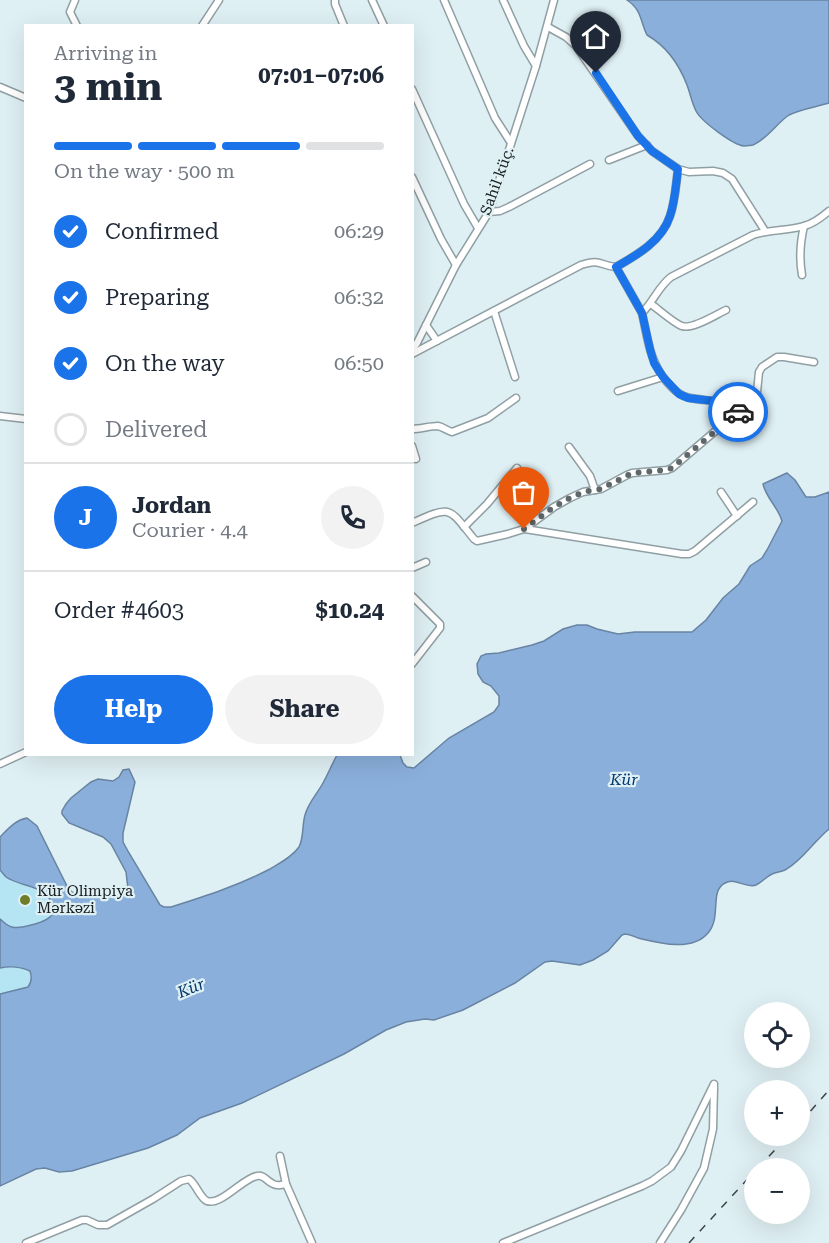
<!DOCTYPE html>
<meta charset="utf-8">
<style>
:root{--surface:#fff;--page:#f2f2f3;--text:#1f2937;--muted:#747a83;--line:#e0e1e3;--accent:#1a73e8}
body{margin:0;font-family:"Roboto Serif",serif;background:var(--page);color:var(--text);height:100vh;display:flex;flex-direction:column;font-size:22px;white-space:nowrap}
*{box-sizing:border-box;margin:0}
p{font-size:20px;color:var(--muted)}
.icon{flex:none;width:33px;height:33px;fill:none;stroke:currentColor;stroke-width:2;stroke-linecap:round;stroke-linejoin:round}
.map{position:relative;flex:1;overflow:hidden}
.panel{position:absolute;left:24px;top:24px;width:390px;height:732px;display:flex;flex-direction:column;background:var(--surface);border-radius:0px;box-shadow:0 6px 24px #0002}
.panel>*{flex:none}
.buttons{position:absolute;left:744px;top:1002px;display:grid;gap:12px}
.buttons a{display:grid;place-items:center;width:66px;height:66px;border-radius:50%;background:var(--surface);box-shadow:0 6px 24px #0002;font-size:30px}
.pin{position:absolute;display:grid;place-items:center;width:51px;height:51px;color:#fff;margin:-62px -26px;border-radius:50% 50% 50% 0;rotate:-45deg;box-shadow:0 0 6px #0007}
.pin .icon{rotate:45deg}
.courier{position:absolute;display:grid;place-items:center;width:60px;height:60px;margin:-30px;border:4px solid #1a73e8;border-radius:50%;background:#fff;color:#222;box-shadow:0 2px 8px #0007}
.head em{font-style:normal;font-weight:700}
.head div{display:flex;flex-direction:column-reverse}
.head{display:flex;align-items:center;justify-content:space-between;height:102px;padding:0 30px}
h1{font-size:39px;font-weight:700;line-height:45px}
.bar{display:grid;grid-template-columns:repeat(4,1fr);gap:9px 6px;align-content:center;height:72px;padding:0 30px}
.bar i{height:8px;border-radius:4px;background:var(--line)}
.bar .on{background:var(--accent)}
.bar p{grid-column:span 4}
.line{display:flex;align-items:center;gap:15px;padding:0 30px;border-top:2px solid var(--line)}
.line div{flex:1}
.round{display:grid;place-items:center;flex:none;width:63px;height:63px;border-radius:32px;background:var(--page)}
ol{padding:0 30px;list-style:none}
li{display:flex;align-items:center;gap:18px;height:66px}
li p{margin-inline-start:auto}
li .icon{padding:6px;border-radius:50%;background:var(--accent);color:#fff;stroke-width:4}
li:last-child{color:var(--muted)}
li i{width:33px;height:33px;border:3px solid var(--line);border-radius:50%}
.button{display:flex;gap:12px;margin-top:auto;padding:12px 30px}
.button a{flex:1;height:69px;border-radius:36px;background:var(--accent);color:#fff;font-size:24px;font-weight:700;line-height:69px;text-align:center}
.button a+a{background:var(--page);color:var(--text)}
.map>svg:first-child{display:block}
.green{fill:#b5e5f2}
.water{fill:#8aafdb;stroke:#6884a3;stroke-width:1.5}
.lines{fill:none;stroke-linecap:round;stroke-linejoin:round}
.minor-casing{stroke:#909fa3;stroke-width:9}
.minor{stroke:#fff;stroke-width:6}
.rail{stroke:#3d4548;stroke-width:1.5;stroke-dasharray:8 8;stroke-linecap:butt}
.done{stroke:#5e686a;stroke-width:6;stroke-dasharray:0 10.8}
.route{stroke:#1a73e8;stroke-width:8}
.poi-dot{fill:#6f7d2b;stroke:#dff0f4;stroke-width:2}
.labels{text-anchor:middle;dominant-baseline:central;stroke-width:4.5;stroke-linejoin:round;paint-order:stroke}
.street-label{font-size:15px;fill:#181e20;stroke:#dff0f4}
.poi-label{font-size:15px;fill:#181e20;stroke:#dff0f4;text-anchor:start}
.water-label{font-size:16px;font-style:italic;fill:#02386d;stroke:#dff0f4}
</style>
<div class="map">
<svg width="829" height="1243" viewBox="0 0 829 1243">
<rect width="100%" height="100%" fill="#dff0f4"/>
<!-- green -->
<g class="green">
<path d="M0,870L5,876L45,894L53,907L52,915C43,923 25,930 13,927C8,926 4,922 0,919Z"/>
<path d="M9,967L24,969L30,971C35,992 15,991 0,994V968Z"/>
</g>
<!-- water -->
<g class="water">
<path d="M627,0H829V103C816,107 801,109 789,115C777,123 766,140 753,145C753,145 745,146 744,146C733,145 701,121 696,111C692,103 690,93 687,85C679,64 666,46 647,35C640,21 642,10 627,0Z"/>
<path d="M787,473L795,480L806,497H815L829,492V829C814,841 802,861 785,870C781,872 776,872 772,874C766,877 762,882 756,885C746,889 736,877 725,883C709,891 722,917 708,933C692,952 659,943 638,938C633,936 630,934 625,934L622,935L608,951L593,960L580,965L552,961L545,962L515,983L463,1010L434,1020L425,1019L406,1022L386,1030L344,1054L242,1103L200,1118L177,1135L148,1148L72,1171L59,1172L45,1168L36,1169L0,1186V994L28,987C32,982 32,977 30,971C21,967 9,966 0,968V919C4,922 7,926 12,927C19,929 28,926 35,924C49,920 60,914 49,898C39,885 19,886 6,877C5,876 1,871 0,870V837C8,829 15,820 27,818L37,826L67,886L72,892L80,896L123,895L128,889L126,872L111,844L103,837L69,823L62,814V811L66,804L71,798L91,782L98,779L113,781L119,777L123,770L129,769L135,782L123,833V842L129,853L160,905L164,907H171C206,896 237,886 270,869C280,863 292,857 299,847C304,837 302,825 305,815C308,803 317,794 323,783C328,774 332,764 337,755H400L403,763L407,767L414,768L449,738L494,712L499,705V696L491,686L483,682L478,674L477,664L481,656L486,654L499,653L532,645L544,641L563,629L577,625H587L597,629L618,634L635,632H692L706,620L723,598L739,584L750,566L762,558L767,550L782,521C778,507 766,498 763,484Z"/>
</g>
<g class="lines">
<!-- minor casing -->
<g class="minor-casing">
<g id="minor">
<path d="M75,0L70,12L77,26"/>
<path d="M335,0V4L344,26"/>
<path d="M372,0L384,26"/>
<path d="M444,0L495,118L511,143"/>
<path d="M503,0L524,46L536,66"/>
<path d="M202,26L219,0"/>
<path d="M548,27L566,37L576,46L638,136L652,151L678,169L689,172L713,171L723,173L732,179L765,231"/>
<path d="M0,87L26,98"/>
<path d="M412,89L464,204L478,228"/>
<path d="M609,160L647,145"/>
<path d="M412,177L441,239L456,265"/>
<path d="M489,212L500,211L509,207L590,164"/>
<path d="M616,267L642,313"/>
<path d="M802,275C799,258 800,243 804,226"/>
<path d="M651,304C658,309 675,324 682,326C692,330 717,314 726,310"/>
<path d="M494,311L515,377"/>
<path d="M426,325L437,341"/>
<path d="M412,350L417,343L456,265L489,212L536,66L554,0"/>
<path d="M412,354L581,265C601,258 600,266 616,267C637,255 662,241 670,216C675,202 676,184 678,169"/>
<path d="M618,391L663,377"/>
<path d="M739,411C721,398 710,402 690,398C680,396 674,390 667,382C649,361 648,339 642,313C653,302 659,286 671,277L753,235C771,229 788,231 804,226C813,224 822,217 829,211"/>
<path d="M0,416L26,419"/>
<path d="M412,429C421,429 429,426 438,426C443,427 446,430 452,432L488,418L516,398"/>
<path d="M412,446L416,459"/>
<path d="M569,447L590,476L595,490"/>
<path d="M721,492L737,516"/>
<path d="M412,523C452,505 448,507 474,539L477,541L508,534L524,529L554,507L570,498L583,492L601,489L627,475L632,473L667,470L672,468L753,399L757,392L759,372L762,367L777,357H784L814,362"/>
<path d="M464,527L487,504L517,468"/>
<path d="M525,529L682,554H689L695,551L753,502"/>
<path d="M412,568L426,562"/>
<path d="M412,596L440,624V628L412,664"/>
<path d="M0,764L26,752"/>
<path d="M280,1156L286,1184"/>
<path d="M26,1243L82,1220H87L98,1225H107L153,1199L181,1181L189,1179C196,1184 200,1198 207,1201C221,1206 243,1178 257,1176C265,1174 269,1185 277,1185C280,1186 283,1184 286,1184L312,1243"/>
<path d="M503,1243L642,1186L652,1181L671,1167L681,1151L714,1084"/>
<path d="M660,1243L681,1210L704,1168L713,1129L714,1087"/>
</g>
</g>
<!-- minor -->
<use href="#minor" class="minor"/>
<!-- rail -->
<g class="rail">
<path d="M800,1123L829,1090"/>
<path d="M758,1168L788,1136"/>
<path d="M689,1243L754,1172"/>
</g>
</g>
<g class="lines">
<!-- done -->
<path class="done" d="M524,529L554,507L570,498L583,492L601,489L632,473L667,470L672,468L738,412"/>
<!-- route -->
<path class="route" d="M596,73L638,136L652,151L678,169C676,184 675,202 670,216C662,241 637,255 616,267L642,313L650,349L654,363L663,377L679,394L688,398L722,402L731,405L739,411L738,412"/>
</g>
<!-- markers -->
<circle class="poi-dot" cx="25" cy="900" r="6"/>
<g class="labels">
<!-- street labels -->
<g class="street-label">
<text transform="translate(497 181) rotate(-70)">Sahil küç.</text>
</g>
<!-- poi labels -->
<g class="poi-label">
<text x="37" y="891">Kür Olimpiya<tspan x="37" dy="17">Mərkəzi</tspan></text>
</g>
<!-- water labels -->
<g class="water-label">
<text x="624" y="779">Kür</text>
<text transform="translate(191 988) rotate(-22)">Kür</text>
</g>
</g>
</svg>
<div class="buttons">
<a><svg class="icon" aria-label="locate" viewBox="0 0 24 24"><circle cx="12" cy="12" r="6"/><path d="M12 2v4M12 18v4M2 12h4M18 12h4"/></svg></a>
<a>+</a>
<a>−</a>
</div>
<div class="pin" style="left:524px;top:529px;background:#ea580c"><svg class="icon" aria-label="bag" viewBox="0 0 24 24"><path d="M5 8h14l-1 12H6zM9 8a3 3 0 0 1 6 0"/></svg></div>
<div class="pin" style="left:596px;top:73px;background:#1f2937"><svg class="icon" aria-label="home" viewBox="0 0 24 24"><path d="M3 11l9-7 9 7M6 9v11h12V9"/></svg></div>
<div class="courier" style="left:738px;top:412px"><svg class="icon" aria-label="car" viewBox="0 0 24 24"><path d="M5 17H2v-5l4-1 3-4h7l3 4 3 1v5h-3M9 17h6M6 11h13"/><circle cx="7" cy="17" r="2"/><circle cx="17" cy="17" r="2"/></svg></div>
<section class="panel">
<div class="head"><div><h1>3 min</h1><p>Arriving in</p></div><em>07:01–07:06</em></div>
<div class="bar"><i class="on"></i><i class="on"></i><i class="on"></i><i></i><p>On the way · 500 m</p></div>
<ol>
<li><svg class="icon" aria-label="check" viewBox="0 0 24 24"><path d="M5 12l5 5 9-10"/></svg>Confirmed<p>06:29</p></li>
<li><svg class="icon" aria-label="check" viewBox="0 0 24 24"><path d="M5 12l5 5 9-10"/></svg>Preparing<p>06:32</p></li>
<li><svg class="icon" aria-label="check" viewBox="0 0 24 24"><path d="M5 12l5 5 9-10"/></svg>On the way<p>06:50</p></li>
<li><i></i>Delivered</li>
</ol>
<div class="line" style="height:108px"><b class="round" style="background:var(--accent);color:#fff">J</b><div><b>Jordan</b><p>Courier · 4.4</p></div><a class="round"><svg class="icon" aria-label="phone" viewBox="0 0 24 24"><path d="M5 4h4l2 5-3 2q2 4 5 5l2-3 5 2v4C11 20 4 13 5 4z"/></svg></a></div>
<div class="line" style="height:78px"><div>Order #4603</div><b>$10.24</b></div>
<div class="button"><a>Help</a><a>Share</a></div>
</section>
</div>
